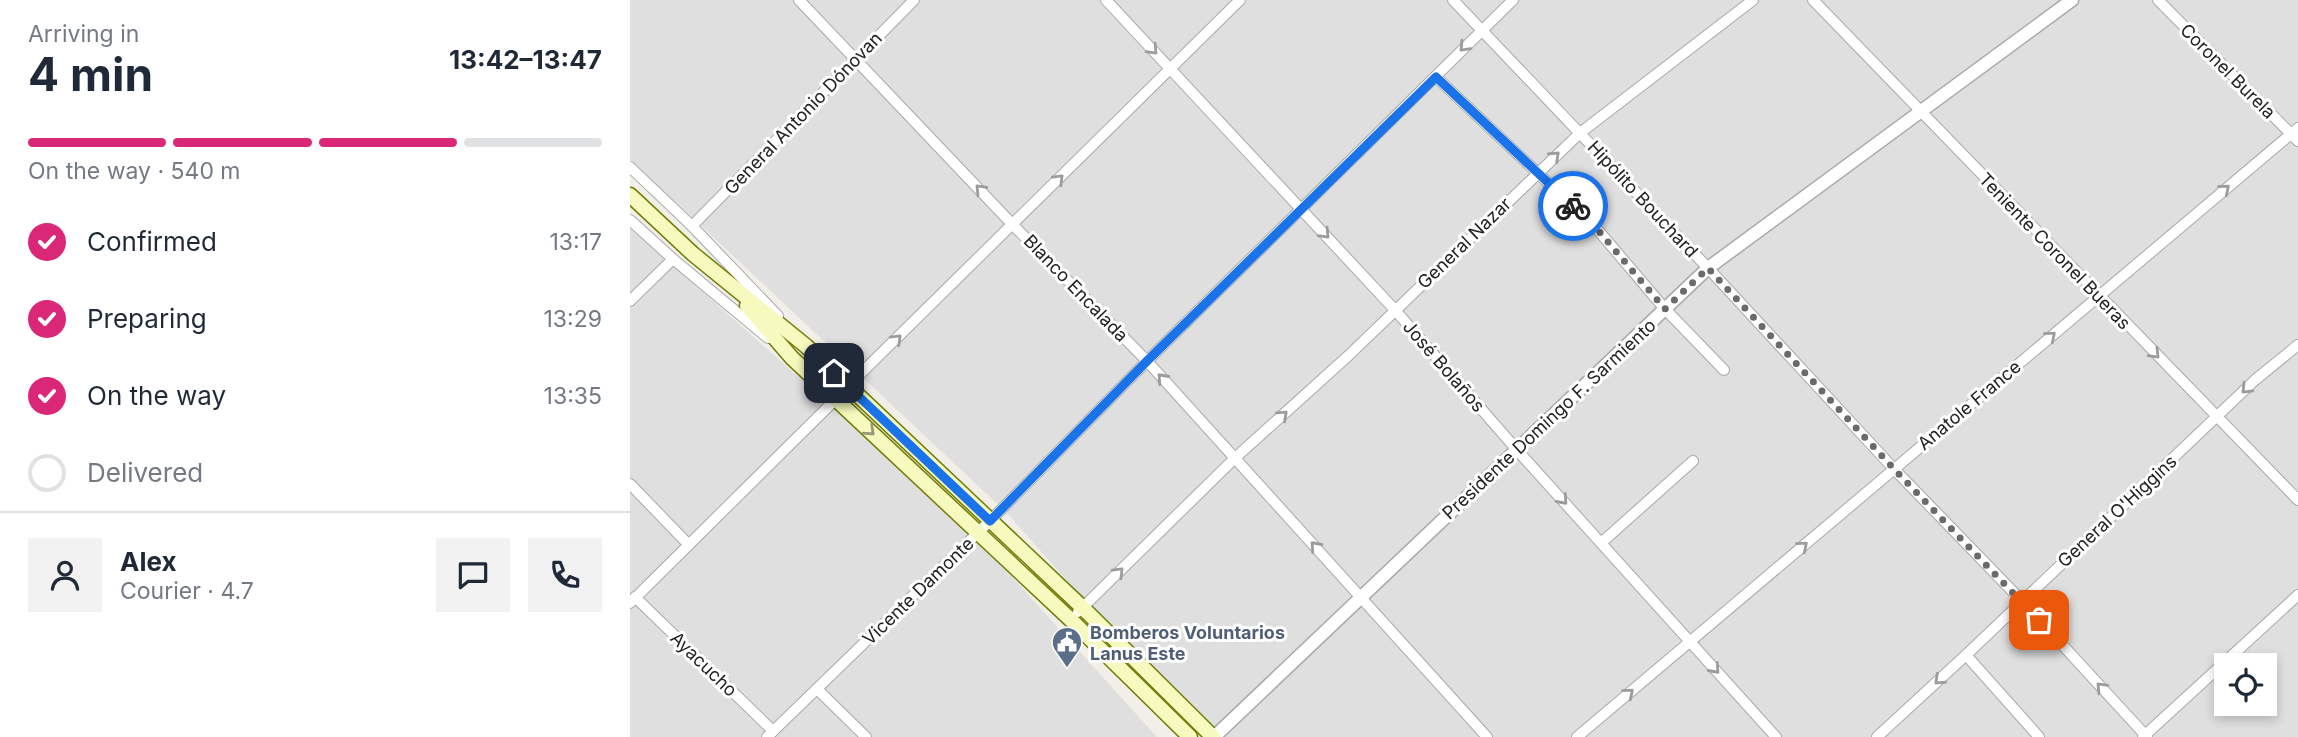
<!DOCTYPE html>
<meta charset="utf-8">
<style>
:root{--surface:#fff;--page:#f2f2f3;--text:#1f2937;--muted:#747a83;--line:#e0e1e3;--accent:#db2777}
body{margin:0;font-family:Inter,sans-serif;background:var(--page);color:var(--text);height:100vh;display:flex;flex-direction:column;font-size:26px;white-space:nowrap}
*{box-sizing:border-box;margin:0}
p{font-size:23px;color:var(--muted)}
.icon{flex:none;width:38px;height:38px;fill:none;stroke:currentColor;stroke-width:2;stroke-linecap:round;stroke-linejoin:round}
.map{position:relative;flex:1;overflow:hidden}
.drawer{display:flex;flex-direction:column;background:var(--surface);width:630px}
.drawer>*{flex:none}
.fabs{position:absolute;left:1584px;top:653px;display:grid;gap:14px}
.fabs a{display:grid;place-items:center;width:63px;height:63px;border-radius:0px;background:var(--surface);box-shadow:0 4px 10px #0003;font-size:35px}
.pin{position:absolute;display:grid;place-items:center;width:60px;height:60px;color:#fff;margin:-30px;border-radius:14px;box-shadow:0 4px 10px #0006}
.courier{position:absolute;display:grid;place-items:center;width:70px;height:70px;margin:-35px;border:5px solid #1a73e8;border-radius:50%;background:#fff;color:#222;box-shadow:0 2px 9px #0007}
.summary em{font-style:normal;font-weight:700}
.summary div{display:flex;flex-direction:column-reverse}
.summary{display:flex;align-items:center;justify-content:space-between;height:119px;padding:0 28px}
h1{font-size:46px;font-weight:700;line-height:52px}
.bar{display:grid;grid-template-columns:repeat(4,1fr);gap:10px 7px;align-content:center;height:84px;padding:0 28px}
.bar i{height:9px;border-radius:5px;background:var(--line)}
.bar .selected{background:var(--accent)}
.bar p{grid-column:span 4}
.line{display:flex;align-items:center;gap:18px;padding:0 28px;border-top:2px solid var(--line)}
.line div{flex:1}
.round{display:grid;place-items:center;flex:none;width:74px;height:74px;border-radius:0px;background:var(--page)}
ol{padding:0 28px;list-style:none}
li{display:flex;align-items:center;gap:21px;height:77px}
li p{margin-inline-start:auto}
li .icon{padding:7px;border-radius:50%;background:var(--accent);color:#fff;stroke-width:4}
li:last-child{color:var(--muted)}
li i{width:38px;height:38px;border:4px solid var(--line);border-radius:50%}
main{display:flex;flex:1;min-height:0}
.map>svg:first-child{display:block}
.residential{fill:#e0dfdf;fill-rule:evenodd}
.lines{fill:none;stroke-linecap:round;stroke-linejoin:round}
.minor-casing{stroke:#a9a9a9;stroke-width:12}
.tertiary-casing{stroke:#a9a9a9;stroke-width:15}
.secondary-casing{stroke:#707d05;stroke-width:17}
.minor{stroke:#fff;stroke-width:10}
.tertiary{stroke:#fff;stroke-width:12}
.secondary{stroke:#f7fabf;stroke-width:14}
.oneway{stroke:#9c9c9c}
.oneway2{stroke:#979978}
.done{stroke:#6b6a68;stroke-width:7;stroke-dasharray:0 12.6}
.route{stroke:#1a73e8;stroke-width:9}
.labels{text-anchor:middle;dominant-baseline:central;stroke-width:6;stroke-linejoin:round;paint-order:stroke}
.street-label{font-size:18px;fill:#222;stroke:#fff}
.service-label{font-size:18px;font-weight:bold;fill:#4e5e75;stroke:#fff;text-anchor:start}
</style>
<main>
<section class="drawer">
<div class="summary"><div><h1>4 min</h1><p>Arriving in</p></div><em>13:42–13:47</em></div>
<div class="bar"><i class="selected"></i><i class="selected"></i><i class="selected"></i><i></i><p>On the way · 540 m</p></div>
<ol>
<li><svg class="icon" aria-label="check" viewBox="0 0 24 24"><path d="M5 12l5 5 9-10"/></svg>Confirmed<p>13:17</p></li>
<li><svg class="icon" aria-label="check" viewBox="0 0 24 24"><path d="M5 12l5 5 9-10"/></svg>Preparing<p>13:29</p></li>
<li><svg class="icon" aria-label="check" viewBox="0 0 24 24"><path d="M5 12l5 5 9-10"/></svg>On the way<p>13:35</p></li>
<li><i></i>Delivered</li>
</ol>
<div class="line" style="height:126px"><a class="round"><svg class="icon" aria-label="person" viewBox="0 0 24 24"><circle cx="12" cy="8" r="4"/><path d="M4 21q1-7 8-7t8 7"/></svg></a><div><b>Alex</b><p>Courier · 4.7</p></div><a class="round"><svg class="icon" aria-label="chat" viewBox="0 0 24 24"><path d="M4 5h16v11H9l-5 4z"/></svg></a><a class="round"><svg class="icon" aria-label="phone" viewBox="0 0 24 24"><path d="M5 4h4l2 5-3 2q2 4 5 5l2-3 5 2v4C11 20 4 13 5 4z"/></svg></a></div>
</section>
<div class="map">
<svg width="1668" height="737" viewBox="0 0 1668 737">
<rect width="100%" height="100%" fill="#f2efe9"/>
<!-- residential -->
<g class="residential">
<path d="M0,0H1668V737H576L377,513L0,159ZM1596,665H1634V704H1596Z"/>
<path d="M0,227L336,526L527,737H0Z"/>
</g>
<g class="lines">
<!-- minor casing -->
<g class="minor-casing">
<g id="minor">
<path d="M169,0L383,225L517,361L857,737"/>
<path d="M476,0L765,310L887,450L1146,737"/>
<path d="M823,0L1078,268L1264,469L1392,601L1517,737"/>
<path d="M1183,0L1668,500"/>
<path d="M1528,0L1668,141"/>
<path d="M806,77L967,229L1035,309L1094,370"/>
<path d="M0,167L62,226L148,316"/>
<path d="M0,220L43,259L138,338"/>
<path d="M62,226L284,0"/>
<path d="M0,301L43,259"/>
<path d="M218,386L610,0"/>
<path d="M0,484L59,545"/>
<path d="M971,543L1063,461"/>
<path d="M5,597L143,731"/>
<path d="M0,603L206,399"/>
<path d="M448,612L605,458L718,356L950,133L1123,0"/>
<path d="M1336,655L1409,737"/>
<path d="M187,689L236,737"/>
<path d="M137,737L360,521L517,361L883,0"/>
<path d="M947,737L1668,128"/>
<path d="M1247,737L1336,655L1625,380L1668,345"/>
<path d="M1513,737L1668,595"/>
</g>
</g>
<!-- tertiary casing -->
<g class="tertiary-casing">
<path id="tertiary" d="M584,737L1078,268L1442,0"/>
</g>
<!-- secondary casing -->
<g class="secondary-casing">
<g id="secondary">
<path d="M0,195L63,254L176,346L453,608L583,737"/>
<path d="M117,306L162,358L440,619L560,737"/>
</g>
</g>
<!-- minor -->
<use href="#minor" class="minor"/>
<!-- tertiary -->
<use href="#tertiary" class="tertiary"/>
<!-- secondary -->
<use href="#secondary" class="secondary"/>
</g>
<!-- one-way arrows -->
<defs><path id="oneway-chevron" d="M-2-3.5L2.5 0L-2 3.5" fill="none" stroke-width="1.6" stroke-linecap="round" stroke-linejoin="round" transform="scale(1.75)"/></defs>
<g class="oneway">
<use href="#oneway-chevron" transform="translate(834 47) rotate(134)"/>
<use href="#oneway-chevron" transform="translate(523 50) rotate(47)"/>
<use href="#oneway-chevron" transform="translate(925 156) rotate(-43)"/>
<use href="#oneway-chevron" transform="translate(429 179) rotate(-45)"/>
<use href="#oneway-chevron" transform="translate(350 189) rotate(-134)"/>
<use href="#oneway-chevron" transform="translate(1595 189) rotate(-40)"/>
<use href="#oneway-chevron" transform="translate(695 234) rotate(47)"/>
<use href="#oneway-chevron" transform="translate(1421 336) rotate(-40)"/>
<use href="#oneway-chevron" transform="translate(267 339) rotate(-44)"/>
<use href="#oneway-chevron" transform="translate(1525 354) rotate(46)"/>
<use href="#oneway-chevron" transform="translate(532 378) rotate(-132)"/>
<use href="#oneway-chevron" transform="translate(1616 389) rotate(135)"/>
<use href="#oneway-chevron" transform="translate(653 415) rotate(-42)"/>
<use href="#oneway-chevron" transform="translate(933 500) rotate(48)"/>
<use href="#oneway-chevron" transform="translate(685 546) rotate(-132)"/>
<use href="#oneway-chevron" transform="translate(1173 546) rotate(-40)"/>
<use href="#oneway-chevron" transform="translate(489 572) rotate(-45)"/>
<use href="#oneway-chevron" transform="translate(1085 669) rotate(48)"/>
<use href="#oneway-chevron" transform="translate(1309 680) rotate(137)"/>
<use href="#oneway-chevron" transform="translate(1471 687) rotate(-133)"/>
<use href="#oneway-chevron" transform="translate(999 693) rotate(-40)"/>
</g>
<use class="oneway2" href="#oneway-chevron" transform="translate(240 431) rotate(43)"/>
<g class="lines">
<!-- done -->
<path class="done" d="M943,206L967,229L1035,309L1078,268L1264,469L1409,620"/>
<!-- route -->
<path class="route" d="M204,373L360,521L517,361L806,77L943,206"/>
</g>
<!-- icons -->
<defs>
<g id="civic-pin" transform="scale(1.575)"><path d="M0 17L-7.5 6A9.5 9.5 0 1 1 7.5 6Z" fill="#5c6f8a" stroke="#fff"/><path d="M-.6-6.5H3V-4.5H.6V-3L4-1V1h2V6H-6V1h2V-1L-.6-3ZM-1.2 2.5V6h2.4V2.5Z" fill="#fff"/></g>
</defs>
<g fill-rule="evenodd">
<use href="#civic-pin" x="437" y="642"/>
</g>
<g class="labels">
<!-- street labels -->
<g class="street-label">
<text transform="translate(1598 71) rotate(45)">Coronel Burela</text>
<text transform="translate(173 113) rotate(-46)">General Antonio Dónovan</text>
<text transform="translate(1013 199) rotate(47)">Hipólito Bouchard</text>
<text transform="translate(834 243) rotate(-44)">General Nazar</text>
<text transform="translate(1425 251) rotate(46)">Teniente Coronel Bueras</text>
<text transform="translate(446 288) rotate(46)">Blanco Encalada</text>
<text transform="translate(814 366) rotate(49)">José Bolaños</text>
<text transform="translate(1339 405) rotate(-40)">Anatole France</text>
<text transform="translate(919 419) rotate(-43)">Presidente Domingo F. Sarmiento</text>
<text transform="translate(1487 511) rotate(-43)">General O'Higgins</text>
<text transform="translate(288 591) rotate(-44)">Vicente Damonte</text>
<text transform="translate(74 664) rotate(44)">Ayacucho</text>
</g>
<!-- service labels -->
<g class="service-label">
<text x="460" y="632">Bomberos Voluntarios<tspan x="460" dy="21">Lanus Este</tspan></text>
</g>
</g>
</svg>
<div class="fabs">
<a><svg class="icon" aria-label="locate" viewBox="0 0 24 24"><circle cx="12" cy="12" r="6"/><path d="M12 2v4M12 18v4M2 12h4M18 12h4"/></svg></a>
</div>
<div class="pin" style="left:1409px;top:620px;background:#ea580c"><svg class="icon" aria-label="bag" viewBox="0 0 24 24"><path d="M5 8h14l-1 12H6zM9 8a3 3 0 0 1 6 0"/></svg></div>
<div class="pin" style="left:204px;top:373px;background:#1f2937"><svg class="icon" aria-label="home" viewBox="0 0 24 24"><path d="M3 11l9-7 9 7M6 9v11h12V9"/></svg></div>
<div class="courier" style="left:943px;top:206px"><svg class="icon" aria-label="bike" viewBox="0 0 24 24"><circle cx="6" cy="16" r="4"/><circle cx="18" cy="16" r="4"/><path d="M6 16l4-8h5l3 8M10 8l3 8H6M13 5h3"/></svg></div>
</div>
</main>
